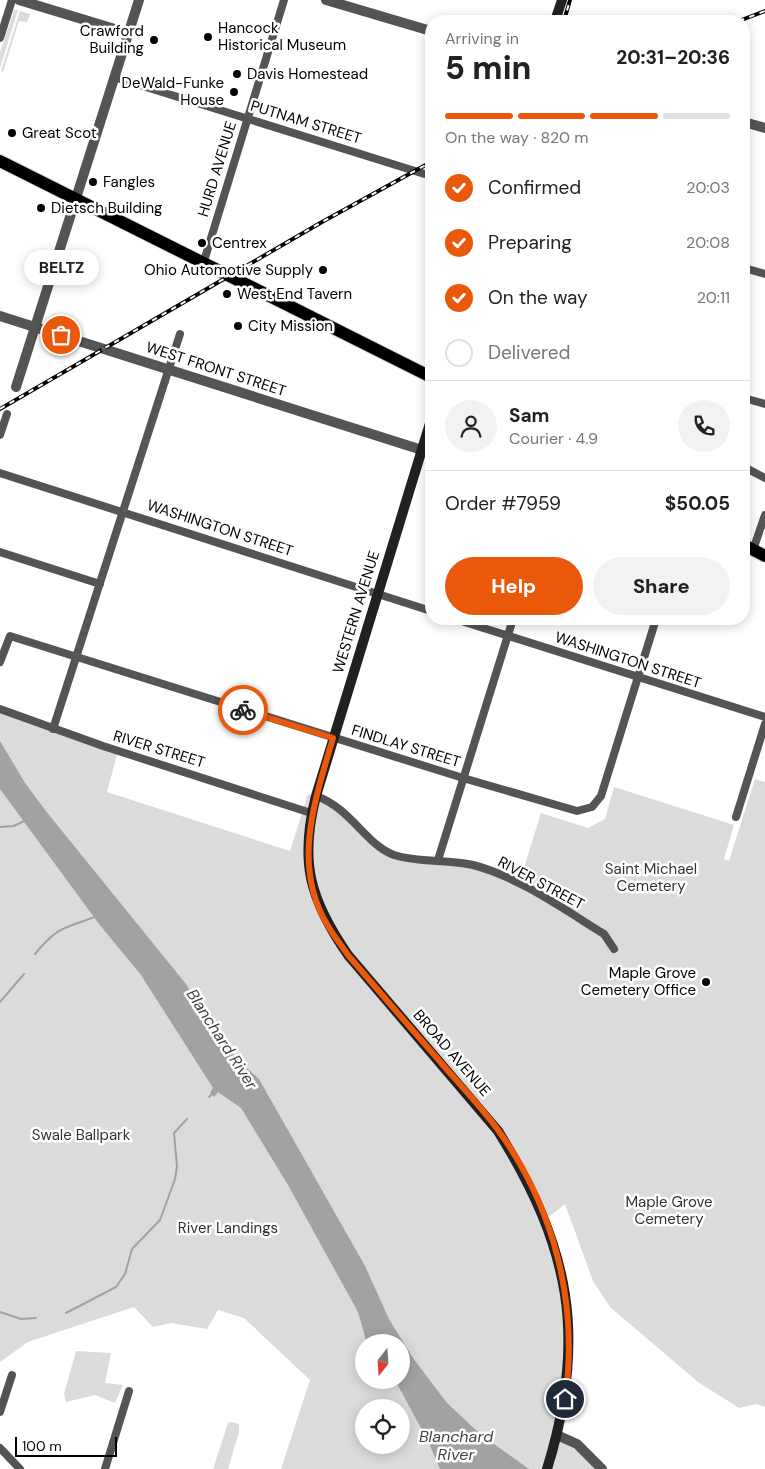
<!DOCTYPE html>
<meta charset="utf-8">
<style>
:root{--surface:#fff;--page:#f2f2f2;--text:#222;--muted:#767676;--line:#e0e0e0;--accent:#ea580c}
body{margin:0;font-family:"DM Sans",sans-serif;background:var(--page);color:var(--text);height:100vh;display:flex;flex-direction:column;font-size:19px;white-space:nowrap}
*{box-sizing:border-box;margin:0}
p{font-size:16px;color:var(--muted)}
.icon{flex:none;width:28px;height:28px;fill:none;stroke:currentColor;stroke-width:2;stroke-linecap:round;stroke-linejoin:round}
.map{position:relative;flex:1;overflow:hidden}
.sheet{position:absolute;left:425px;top:15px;width:325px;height:610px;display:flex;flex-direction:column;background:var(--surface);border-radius:20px;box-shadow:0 2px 12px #0003}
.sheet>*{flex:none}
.needle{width:32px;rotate:197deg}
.buttons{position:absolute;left:355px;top:1334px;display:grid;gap:10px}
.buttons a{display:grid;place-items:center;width:55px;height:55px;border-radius:50%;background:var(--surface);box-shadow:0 2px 12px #0003;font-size:25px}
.scale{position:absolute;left:15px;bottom:12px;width:102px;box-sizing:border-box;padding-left:5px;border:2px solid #000;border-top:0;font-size:14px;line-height:18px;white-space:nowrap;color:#000;-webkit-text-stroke:4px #fff;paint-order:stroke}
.pin{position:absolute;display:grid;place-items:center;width:42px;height:42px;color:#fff;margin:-21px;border:2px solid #fff;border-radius:50%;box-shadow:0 1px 5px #0007}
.courier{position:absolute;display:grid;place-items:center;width:50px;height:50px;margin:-25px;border:4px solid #ea580c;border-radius:50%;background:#fff;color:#222;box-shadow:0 1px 6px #0007}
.bubble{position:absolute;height:35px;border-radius:18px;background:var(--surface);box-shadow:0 2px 12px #0003;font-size:16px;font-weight:800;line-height:35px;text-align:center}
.overview em{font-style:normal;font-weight:800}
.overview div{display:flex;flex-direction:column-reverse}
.overview{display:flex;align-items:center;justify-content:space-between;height:85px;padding:0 20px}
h1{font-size:32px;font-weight:800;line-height:38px}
.bar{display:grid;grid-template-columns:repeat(4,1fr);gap:8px 5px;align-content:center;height:60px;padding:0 20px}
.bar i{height:6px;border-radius:4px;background:var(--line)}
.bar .selected{background:var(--accent)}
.bar p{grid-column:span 4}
.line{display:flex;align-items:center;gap:12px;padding:0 20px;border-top:1px solid var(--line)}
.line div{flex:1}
.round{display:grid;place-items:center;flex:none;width:52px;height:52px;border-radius:26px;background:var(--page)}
ol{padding:0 20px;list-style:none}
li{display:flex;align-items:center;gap:15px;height:55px}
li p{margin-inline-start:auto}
li .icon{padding:5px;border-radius:50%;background:var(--accent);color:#fff;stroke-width:4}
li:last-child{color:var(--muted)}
li i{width:28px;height:28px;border:2px solid var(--line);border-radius:50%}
.cta{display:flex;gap:10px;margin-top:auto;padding:10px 20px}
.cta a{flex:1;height:58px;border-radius:30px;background:var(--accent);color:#fff;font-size:20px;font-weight:800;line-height:58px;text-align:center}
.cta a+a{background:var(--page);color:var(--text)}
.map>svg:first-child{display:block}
.green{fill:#dbdbdb;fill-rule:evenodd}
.water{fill:#a2a2a2}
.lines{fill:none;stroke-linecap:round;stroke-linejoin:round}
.stream{stroke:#a2a2a2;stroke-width:2}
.trunk-casing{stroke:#dbdbdb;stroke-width:14}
.minor{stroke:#545454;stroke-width:8}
.tertiary{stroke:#545454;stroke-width:10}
.secondary{stroke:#212121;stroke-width:10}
.trunk{stroke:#000;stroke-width:12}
.rail-casing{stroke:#000;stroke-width:4}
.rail{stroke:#fff;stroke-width:2;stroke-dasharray:5.5;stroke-linecap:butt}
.done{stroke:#595959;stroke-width:5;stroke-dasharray:0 9}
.route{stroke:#ea580c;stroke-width:6}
.poi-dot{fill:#000;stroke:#fff;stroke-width:2}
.labels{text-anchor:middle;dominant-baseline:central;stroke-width:5;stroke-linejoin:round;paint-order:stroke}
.poi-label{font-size:15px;fill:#000;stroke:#fff;text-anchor:start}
.street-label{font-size:15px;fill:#000;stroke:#fff}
.park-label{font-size:15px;fill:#323232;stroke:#fff}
.water-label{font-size:16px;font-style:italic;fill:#434343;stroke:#fff}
</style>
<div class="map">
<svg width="765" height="1469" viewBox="0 0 765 1469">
<rect width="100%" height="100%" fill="#fff"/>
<!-- green -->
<g class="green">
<path d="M14,10H18L0,68V53Z"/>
<path d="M20,11L30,14L27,22L19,21L3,72L1,71Z"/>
<path d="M0,709L118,751L107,792L290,851L308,794L328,800L390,853L458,862L519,884L541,813L588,828L605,819L614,787L734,825L724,859L729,861L755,779L765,782V1407L756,1404L739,1408L698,1382L610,1307L593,1281L565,1204L546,1219L565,1292L569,1353L557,1435L601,1469H281L310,1380L244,1318L218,1310L207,1329L171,1323L153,1327L134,1307L28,1342L0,1362ZM364,1342H401V1380H364ZM364,1408H401V1445H364Z"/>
<path d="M76,1351L111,1353L105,1383L123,1385L115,1403L95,1395L66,1402L64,1394Z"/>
<path d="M231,1422L239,1424V1432L228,1469H213L228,1423Z"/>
</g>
<!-- water -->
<path class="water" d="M0,741L25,783L45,810L186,984L215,1031L240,1062L259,1079L365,1266L389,1319L413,1358L447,1403L480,1434L529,1469H440L428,1441L395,1380H401V1342H369L366,1340L358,1312L288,1185L241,1108L218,1092L214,1097L210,1093L213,1088L141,975L99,924L0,789Z"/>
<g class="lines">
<!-- stream -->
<g class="stream">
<path d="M0,827L14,826L24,821"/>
<path d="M35,954C57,927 64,928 95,917"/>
<path d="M0,1002L24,974"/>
<path d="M209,1097L211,1095"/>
<path d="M0,1312L21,1319L36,1318"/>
<path d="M66,1313L116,1287L125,1274L132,1249L160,1220L175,1179L177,1166L174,1133L187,1119"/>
</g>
<!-- trunk casing -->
<g class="trunk-casing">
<g id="trunk">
<path d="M0,161L431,377"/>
<path d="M744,545L765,556"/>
</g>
</g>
<!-- minor -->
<g class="minor">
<path d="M0,38L12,0"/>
<path d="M114,77L431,176"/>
<path d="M204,261L284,0"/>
<path d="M744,268L765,274"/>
<path d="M744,398L765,404"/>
<path d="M0,435L7,414"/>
<path d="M744,467L765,478"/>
<path d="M0,473L431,611"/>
<path d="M753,550L765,515"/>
<path d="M0,552L100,584"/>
<path d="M455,619L765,717"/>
<path d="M0,662L10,636L463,778L577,811L592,807L601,796L656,619"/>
<path d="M0,709L103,746L311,813"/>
<path d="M53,729L180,334"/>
<path d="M316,796C351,808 366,845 394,855C419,863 448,859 473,865C517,876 565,910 604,934L614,949"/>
<path d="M736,817L765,724"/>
<path d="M438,860L513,619"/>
<path d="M0,1412L12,1375"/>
<path d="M0,1448L20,1469"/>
<path d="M105,1469L129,1391"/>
</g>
<!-- tertiary -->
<g class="tertiary">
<path d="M19,0L128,33"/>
<path d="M326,0L431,31"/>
<path d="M744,122L765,128"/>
<path d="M0,316L422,450"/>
<path d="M16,387L139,0"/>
<path d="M557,1435L577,1444L602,1469"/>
</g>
<!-- secondary -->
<g class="secondary">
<path d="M555,21L562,0"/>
<path d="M431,420L316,796C299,862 310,900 348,955L498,1131C570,1247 588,1337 547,1469"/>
</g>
<!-- trunk -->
<use href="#trunk" class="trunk"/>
<!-- rail casing -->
<g class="rail-casing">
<g id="rail">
<path d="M564,21L570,0"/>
<path d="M739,21L765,11"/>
<path d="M0,409L322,222L431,162"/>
</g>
</g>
<!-- rail -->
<use href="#rail" class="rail"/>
</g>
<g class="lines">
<!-- done -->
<path class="done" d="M61,335L170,371L76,656L243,710"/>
<!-- route -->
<path class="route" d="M243,710L333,738C315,800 291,866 328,926C334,936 341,945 348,955C377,989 407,1024 437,1058C457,1082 480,1105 498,1130C554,1207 579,1304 565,1399"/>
</g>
<!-- markers -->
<g class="poi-dot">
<circle cx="208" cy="37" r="5"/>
<circle cx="154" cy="40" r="5"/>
<circle cx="237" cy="74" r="5"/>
<circle cx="234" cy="92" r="5"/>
<circle cx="12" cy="133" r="5"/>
<circle cx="93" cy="182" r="5"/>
<circle cx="41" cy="208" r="5"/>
<circle cx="202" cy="243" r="5"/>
<circle cx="323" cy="270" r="5"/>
<circle cx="227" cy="294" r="5"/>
<circle cx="238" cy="326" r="5"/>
<circle cx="706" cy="982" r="5"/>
</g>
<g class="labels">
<!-- poi labels -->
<g class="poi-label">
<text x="218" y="28">Hancock<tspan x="218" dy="17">Historical Museum</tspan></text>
<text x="144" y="31" text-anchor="end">Crawford<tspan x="144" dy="17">Building</tspan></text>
<text x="247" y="74">Davis Homestead</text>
<text x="224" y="83" text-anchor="end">DeWald-Funke<tspan x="224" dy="17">House</tspan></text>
<text x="22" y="133">Great Scot</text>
<text x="103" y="182">Fangles</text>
<text x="51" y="208">Dietsch Building</text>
<text x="212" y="243">Centrex</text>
<text x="313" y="270" text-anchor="end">Ohio Automotive Supply</text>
<text x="237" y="294">West End Tavern</text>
<text x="248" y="326">City Mission</text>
<text x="696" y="973" text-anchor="end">Maple Grove<tspan x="696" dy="17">Cemetery Office</tspan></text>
</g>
<!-- street labels -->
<g class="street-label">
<text transform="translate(306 122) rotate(17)">PUTNAM STREET</text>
<text transform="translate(217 169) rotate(-73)">HURD AVENUE</text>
<text transform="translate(216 369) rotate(18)">WEST FRONT STREET</text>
<text transform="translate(220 528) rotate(18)">WASHINGTON STREET</text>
<text transform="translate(356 612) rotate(-73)">WESTERN AVENUE</text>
<text transform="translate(628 660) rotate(18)">WASHINGTON STREET</text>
<text transform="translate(406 746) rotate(17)">FINDLAY STREET</text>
<text transform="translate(159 749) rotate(17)">RIVER STREET</text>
<text transform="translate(541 883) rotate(28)">RIVER STREET</text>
<text transform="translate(452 1053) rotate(49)">BROAD AVENUE</text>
</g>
<!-- park labels -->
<g class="park-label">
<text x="651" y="869">Saint Michael<tspan x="651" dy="17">Cemetery</tspan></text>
<text x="81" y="1135">Swale Ballpark</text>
<text x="669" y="1202">Maple Grove<tspan x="669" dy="17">Cemetery</tspan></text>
<text x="228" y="1228">River Landings</text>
</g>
<!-- water labels -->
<g class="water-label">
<text transform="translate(222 1039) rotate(57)">Blanchard River</text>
<text x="456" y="1436">Blanchard<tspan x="456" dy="18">River</tspan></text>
</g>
</g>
</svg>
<div class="buttons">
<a><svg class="needle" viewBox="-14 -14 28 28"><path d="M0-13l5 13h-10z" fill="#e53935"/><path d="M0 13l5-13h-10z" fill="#767676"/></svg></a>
<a><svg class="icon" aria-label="locate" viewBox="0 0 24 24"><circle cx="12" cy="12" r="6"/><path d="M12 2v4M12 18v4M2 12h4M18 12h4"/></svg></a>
</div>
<div class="scale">100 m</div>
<div class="pin" style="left:61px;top:335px;background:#ea580c"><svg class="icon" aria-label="bag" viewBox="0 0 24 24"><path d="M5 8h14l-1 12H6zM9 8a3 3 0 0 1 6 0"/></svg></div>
<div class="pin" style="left:565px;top:1399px;background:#1f2937"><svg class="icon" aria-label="home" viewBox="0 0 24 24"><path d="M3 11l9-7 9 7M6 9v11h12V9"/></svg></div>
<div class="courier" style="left:243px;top:710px"><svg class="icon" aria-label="bike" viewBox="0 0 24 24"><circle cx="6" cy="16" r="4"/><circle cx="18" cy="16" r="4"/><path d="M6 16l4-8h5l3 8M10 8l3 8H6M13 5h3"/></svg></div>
<div class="bubble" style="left:24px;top:250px;width:75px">BELTZ</div>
<section class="sheet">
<div class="overview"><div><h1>5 min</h1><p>Arriving in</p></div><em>20:31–20:36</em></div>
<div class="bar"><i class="selected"></i><i class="selected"></i><i class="selected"></i><i></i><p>On the way · 820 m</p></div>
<ol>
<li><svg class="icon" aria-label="check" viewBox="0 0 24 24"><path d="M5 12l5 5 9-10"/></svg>Confirmed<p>20:03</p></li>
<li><svg class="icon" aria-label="check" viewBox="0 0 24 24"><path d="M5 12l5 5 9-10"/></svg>Preparing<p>20:08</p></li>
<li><svg class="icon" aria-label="check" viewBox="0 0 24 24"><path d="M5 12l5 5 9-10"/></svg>On the way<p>20:11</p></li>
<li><i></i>Delivered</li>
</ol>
<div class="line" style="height:90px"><a class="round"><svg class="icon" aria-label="person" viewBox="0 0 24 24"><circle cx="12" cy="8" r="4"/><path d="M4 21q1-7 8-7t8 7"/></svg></a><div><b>Sam</b><p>Courier · 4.9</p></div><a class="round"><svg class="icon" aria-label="phone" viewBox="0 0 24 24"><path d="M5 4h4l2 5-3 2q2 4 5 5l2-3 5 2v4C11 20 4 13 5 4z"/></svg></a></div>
<div class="line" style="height:65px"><div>Order #7959</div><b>$50.05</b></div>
<div class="cta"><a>Help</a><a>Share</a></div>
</section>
</div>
